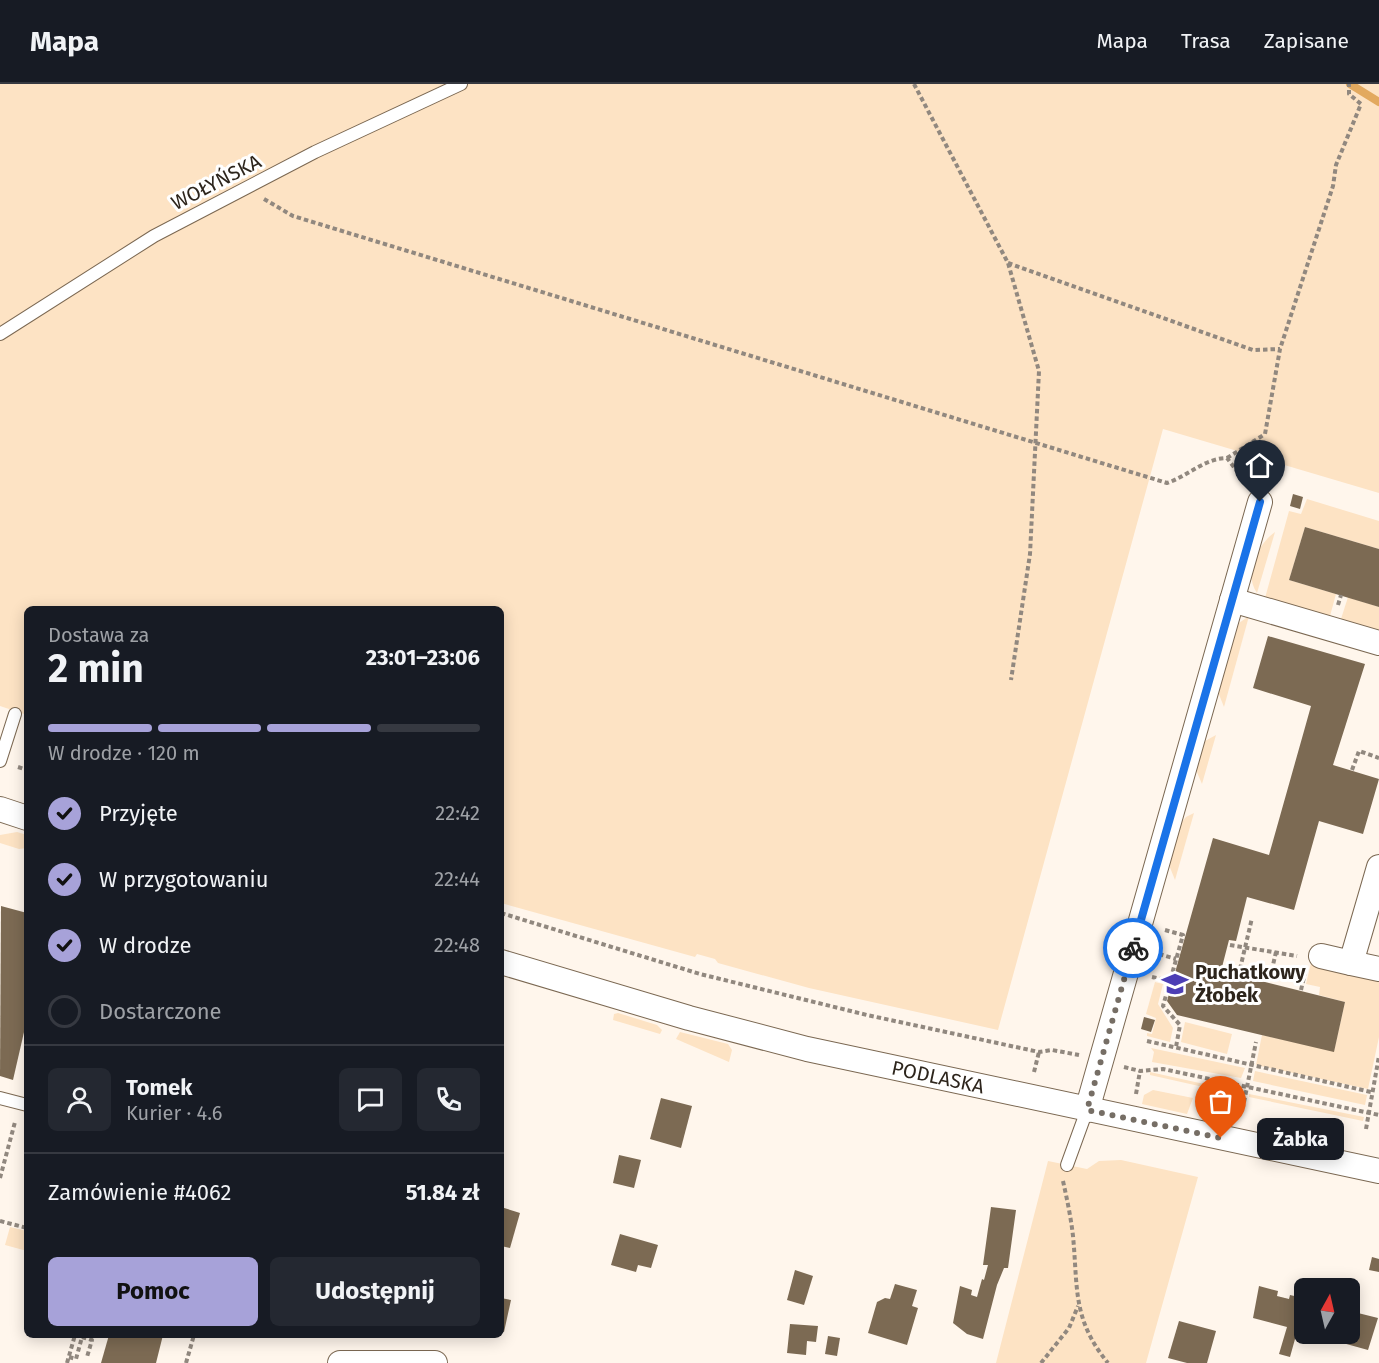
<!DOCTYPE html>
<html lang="pl">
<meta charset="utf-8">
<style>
:root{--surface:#171b24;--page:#242831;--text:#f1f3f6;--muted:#9ea1a6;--line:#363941;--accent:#a7a2d9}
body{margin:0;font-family:"Fira Sans",sans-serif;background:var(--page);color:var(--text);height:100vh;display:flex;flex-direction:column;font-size:22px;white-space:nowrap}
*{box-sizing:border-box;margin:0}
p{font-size:20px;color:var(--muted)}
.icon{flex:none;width:33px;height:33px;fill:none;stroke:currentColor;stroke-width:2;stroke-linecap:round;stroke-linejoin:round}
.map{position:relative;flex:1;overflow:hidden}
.sheet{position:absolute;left:24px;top:522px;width:480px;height:732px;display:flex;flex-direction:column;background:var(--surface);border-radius:9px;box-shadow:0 3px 15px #0003}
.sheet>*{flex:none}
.needle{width:39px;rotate:8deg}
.buttons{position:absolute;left:1294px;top:1194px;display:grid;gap:12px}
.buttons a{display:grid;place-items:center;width:66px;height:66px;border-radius:9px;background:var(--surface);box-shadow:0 3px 15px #0003;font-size:30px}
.pin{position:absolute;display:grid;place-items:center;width:51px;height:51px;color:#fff;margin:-62px -26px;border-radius:50% 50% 50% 0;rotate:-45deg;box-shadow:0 0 6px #0007}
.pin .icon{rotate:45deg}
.courier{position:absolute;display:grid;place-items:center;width:60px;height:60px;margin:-30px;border:4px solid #1a73e8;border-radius:50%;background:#fff;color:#222;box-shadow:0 2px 8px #0007}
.bubble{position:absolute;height:42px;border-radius:9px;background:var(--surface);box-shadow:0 3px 15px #0003;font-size:20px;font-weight:700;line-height:42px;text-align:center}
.summary em{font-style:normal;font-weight:700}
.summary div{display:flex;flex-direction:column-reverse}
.summary{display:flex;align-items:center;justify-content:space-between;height:102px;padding:0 24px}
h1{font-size:39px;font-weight:700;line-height:45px}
.bar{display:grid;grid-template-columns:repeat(4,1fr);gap:9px 6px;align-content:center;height:72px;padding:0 24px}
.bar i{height:8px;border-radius:4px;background:var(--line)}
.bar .active{background:var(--accent)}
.bar p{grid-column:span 4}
.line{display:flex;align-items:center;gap:15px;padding:0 24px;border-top:2px solid var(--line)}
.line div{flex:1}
.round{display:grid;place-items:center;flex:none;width:63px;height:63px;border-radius:9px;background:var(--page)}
ol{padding:0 24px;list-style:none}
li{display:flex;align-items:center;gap:18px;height:66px}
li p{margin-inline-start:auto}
li .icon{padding:6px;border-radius:50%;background:var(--accent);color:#111;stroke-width:4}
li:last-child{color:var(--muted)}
li i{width:33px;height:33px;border:3px solid var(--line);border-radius:50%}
.primary-button{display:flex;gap:12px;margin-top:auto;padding:12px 24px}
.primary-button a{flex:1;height:69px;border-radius:9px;background:var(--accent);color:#111;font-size:24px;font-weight:700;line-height:69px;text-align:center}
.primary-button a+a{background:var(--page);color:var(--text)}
header{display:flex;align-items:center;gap:36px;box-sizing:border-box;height:84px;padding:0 30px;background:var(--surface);border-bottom:2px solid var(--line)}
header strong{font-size:28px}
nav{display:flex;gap:33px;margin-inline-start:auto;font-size:21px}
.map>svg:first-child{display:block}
.green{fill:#fde3c4}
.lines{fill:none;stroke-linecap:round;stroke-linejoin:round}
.stream{stroke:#e2a95f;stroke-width:8}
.building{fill:#7c6a53}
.lane-casing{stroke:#7b6852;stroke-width:14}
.street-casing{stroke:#7b6852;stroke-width:26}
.path{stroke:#91887f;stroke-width:4;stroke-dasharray:4.5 3;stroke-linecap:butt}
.lane{stroke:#fff;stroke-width:12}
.street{stroke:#fff;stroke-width:24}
.done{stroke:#766e65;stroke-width:6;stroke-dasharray:0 10.8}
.route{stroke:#1a73e8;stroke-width:8}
.labels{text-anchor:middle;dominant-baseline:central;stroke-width:6;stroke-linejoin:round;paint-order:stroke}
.street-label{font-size:20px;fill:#2d251c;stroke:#fff}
.poi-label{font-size:20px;font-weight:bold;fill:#2d251c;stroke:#fff;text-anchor:start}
</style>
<header>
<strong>Mapa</strong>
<nav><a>Mapa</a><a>Trasa</a><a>Zapisane</a></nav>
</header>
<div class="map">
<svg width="1379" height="1279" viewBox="0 0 1379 1279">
<rect width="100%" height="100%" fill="#fff6ec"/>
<!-- green -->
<g class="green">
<path d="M0,0H1379V409L1163,345L998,946L809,904L718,879L715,875L697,870L695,873L501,819V525H27V631L0,622Z"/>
<path d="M1307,415L1379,437V465L1305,443L1289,496L1336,510L1330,532L1265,514L1289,427L1301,430Z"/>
<path d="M1275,448L1257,509C1243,490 1258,460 1275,448Z"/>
<path d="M1348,513L1379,523V546L1341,535Z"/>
<path d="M1249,532L1224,623L1218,608L1239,539Z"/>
<path d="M1216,651L1202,700L1196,686L1205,657Z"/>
<path d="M1194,729L1175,796L1169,781L1181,739L1186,733Z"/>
<path d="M17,748L27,751V764L19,765L0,759V751Z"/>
<path d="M1311,879L1379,894V953L1368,1005L1256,981L1262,951L1334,967L1345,918L1319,911L1320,903L1306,900Z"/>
<path d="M1155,898L1163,900L1158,920L1173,944L1170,958L1147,952V949L1152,950L1156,934L1146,930Z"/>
<path d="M618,929L657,941L662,946L660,950L613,936L614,930Z"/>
<path d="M1185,938L1232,950L1227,970L1181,958Z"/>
<path d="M680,948L728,960L732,966L729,978L676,955Z"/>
<path d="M1151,964L1245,984L1241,994L1152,978L1154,968Z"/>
<path d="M1255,987L1367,1011L1365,1021L1253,997Z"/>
<path d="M1150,988L1240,1008L1239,1011L1150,991Z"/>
<path d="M1153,1006L1193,1014L1187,1030L1142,1020L1144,1011Z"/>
<path d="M1249,1010L1364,1033L1363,1037L1249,1013Z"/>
<path d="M1121,1076L1198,1093L1146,1279H996L1048,1077L1087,1085L1099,1077Z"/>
<path d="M10,1143L27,1147V1167L5,1161Z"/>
</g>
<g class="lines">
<!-- stream -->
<path class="stream" d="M1350,0L1379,18"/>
</g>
<!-- building -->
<g class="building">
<path d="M1293,410L1303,413L1300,425L1290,422Z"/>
<path d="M1305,443L1379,465V523L1289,496Z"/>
<path d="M1268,552L1365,580L1333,681L1379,695L1363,750L1319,737L1294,826L1247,813L1236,857L1229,856L1221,887L1345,918L1334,968L1177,931L1167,917L1213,754L1269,771L1304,647L1311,622L1253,604Z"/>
<path d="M1,822L27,829V935L13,996L0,992Z"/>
<path d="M1144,933L1155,936L1151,948L1141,945Z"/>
<path d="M661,1014L692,1022L681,1064L650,1055Z"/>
<path d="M619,1071L641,1076L634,1104L613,1099Z"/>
<path d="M501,1123L520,1129L510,1164L501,1162Z"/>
<path d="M991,1123L1016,1126L1008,1184H1004L997,1201L983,1255L967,1250L953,1239L960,1202L972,1206L971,1211L977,1213L982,1195L984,1196L988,1181H983Z"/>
<path d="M620,1150L658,1161L651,1184L638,1181L636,1188L611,1181Z"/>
<path d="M1372,1173L1379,1175V1188L1369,1186Z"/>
<path d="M795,1186L813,1192L804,1221L787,1216Z"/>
<path d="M895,1200L917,1206L912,1222L918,1224L907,1261L868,1249L877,1218L885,1214L890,1215Z"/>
<path d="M1259,1202L1278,1207L1277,1212L1289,1215L1290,1211L1303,1214L1299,1229L1302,1230L1290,1273L1279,1270L1287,1243L1253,1234Z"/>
<path d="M501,1214L511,1216L504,1248L501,1247Z"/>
<path d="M1358,1229L1378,1234L1368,1266L1321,1253L1322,1250H1350V1232L1357,1234Z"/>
<path d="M1179,1237L1216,1247L1207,1279H1187L1168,1274Z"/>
<path d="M790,1240L818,1242L816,1258L807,1257L806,1271L787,1269Z"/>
<path d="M109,1251H163L156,1279H101Z"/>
<path d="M828,1252L840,1254L837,1272L825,1270Z"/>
</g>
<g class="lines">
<!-- lane casing -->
<g class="lane-casing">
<g id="lane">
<path d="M0,250L154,152L315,68L461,0"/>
<path d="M0,677L15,630"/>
<path d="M0,1014L27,1021"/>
<path d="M1067,1081L1087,1026"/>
</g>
</g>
<!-- street casing -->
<g class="street-casing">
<g id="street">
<path d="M1232,516L1379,559"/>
<path d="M0,725L27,734"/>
<path d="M1379,783L1351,879L1379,885"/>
<path d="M1321,872L1351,879"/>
<path id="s1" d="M501,878L689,934L807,965L1379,1087"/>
<path d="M1087,1026L1260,418"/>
<path d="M340,1279H435"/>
</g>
</g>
<!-- path -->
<g class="path">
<path d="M914,0L1008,179L1039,287L1030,470L1011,596"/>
<path d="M264,115L293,132L1167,399C1188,392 1205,374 1227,374L1246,399"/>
<path d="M1008,179L1253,266L1280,265"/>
<path d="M1227,374L1265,350L1280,265L1333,102L1336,81L1361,20L1349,10V0"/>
<path d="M1338,521L1341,511"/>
<path d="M18,683L27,686"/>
<path d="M1352,686L1359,667L1379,674"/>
<path d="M501,829L700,890L867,931L1039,968L1052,966L1079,971"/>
<path d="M1165,846L1183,851L1163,922L1180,941L1176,963"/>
<path d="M1230,861L1297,872"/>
<path d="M1159,870L1176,875"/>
<path d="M1240,885L1252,834"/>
<path d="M1152,893L1170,897"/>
<path d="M1270,894L1276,868"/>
<path d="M1301,906L1305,889"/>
<path d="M1147,957L1371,1008"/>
<path d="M1124,983L1140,987L1163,985L1379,1031"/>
<path d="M1034,988L1039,968"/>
<path d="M1136,1010L1140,987"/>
<path d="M1244,1018L1256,958"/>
<path d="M1366,1045L1379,972"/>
<path d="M0,1094L15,1038"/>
<path d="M1063,1097C1067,1115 1071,1134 1073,1152C1078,1204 1072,1235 1108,1279"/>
<path d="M0,1137L27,1144"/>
<path d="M69,1273L76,1275L82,1253L92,1256L87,1273"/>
<path d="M67,1279L75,1251"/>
<path d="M186,1279L194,1251"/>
<path d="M1041,1279L1069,1244L1078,1222"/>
</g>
<!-- lane -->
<use href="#lane" class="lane"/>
<!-- street -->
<use href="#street" class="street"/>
</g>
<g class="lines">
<!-- done -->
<path class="done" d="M1133,864L1087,1026L1221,1054"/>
<!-- route -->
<path class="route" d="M1133,864L1260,418"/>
</g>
<!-- icons -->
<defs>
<g id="school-bare" transform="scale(2.07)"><path d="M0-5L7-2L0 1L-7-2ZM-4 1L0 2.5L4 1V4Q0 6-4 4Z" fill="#4c3eb5" stroke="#fff" stroke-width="2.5" paint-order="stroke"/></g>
</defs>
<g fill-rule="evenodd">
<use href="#school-bare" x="1175" y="900"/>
</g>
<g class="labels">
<!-- street labels -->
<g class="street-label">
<text transform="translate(216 98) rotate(-27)">WOŁYŃSKA</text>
<text stroke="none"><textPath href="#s1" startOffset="452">PODLASKA</textPath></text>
</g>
<!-- poi labels -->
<g class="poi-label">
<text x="1195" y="888">Puchatkowy<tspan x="1195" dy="23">Żłobek</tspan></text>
</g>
</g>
</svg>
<div class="buttons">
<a><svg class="needle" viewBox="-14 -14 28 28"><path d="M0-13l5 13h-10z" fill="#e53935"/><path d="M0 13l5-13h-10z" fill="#9ea1a6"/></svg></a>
</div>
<div class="pin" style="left:1221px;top:1054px;background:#ea580c"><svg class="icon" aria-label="bag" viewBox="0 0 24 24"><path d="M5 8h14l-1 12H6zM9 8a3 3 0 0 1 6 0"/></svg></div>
<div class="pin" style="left:1260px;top:418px;background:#1f2937"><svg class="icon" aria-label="home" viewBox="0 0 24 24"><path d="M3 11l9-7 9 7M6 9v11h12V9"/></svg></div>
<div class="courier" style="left:1133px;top:864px"><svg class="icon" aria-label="bike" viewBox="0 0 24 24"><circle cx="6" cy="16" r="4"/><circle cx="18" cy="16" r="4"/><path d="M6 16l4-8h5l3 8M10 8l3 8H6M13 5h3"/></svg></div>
<div class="bubble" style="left:1257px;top:1034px;width:87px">Żabka</div>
<section class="sheet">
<div class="summary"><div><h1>2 min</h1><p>Dostawa za</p></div><em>23:01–23:06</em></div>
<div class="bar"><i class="active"></i><i class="active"></i><i class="active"></i><i></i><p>W drodze · 120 m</p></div>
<ol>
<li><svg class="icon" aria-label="check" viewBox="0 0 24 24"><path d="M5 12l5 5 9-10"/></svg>Przyjęte<p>22:42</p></li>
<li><svg class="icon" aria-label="check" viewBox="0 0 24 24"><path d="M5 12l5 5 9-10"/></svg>W przygotowaniu<p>22:44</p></li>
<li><svg class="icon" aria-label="check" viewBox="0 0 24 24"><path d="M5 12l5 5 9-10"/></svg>W drodze<p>22:48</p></li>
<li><i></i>Dostarczone</li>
</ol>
<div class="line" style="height:108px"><a class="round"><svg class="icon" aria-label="person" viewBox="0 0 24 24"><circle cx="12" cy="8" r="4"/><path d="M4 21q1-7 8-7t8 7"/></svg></a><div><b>Tomek</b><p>Kurier · 4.6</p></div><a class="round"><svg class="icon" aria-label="chat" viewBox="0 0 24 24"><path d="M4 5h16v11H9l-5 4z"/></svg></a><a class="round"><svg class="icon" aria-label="phone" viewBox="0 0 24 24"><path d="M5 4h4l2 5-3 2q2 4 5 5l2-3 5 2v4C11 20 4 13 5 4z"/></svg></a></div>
<div class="line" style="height:78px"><div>Zamówienie #4062</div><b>51.84 zł</b></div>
<div class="primary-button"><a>Pomoc</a><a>Udostępnij</a></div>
</section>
</div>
